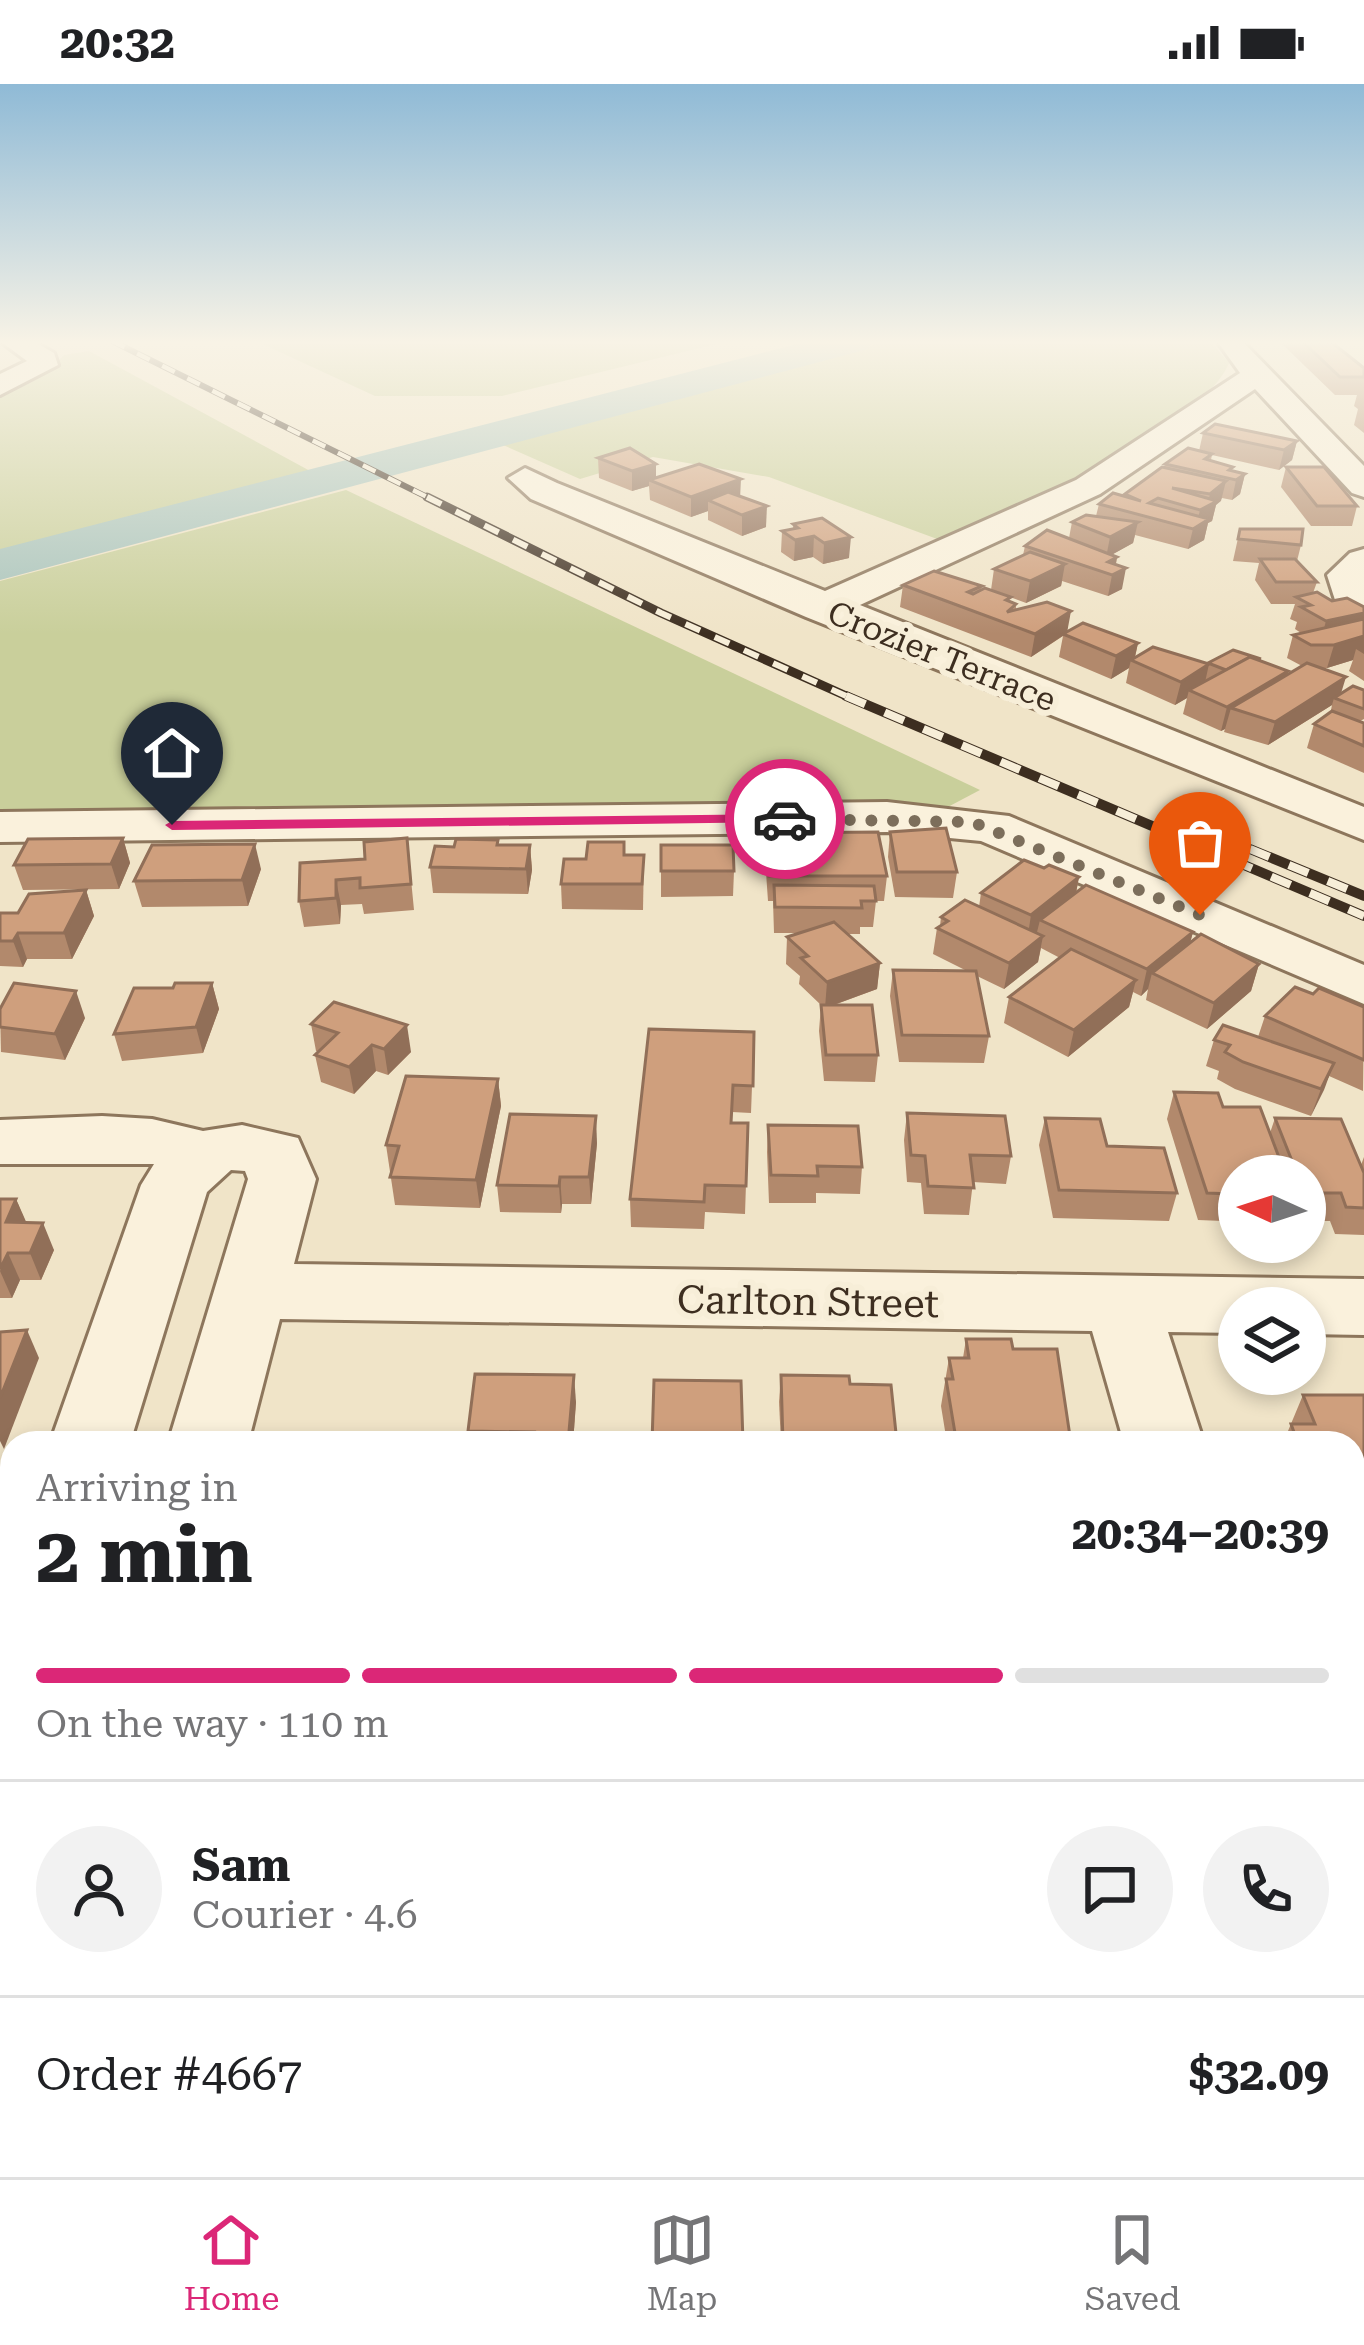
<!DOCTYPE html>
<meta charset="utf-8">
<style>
:root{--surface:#fff;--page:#f2f2f2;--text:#202124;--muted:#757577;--line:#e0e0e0;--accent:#db2777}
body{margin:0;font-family:"Roboto Serif",serif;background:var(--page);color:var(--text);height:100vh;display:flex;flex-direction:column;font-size:45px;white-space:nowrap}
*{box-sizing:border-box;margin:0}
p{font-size:39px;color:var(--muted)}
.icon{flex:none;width:66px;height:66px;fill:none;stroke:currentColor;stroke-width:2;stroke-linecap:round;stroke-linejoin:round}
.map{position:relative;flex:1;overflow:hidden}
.panel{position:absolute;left:0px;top:1347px;width:1365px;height:747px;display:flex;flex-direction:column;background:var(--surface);border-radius:36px 36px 0 0;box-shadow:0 6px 18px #0003}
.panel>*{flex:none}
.needle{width:78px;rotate:273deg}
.tools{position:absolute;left:1218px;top:1071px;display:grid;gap:24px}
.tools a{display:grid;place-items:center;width:108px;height:108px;border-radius:50%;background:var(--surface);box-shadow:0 6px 18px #0003;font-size:60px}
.pin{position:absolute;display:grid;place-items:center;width:102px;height:102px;color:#fff;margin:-123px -51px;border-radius:50% 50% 50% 0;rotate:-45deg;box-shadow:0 0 12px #0007}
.pin .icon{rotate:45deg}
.courier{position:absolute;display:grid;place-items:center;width:120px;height:120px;margin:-60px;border:9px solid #db2777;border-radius:50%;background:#fff;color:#222;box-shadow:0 3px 15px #0007}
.head em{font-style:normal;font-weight:700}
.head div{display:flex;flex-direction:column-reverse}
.head{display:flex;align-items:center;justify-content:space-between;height:204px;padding:0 36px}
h1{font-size:78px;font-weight:700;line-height:90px}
.bar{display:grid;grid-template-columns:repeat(4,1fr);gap:18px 12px;align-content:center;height:144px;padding:0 36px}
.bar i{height:15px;border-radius:9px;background:var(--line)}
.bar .active{background:var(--accent)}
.bar p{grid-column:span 4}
.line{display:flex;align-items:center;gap:30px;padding:0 36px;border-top:3px solid var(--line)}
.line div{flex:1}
.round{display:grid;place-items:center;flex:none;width:126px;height:126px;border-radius:63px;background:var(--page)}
.status{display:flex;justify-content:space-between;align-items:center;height:84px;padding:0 60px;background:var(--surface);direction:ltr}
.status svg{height:33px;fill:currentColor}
.dock{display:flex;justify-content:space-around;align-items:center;height:168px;border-top:3px solid var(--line);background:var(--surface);font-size:33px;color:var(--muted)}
.dock a{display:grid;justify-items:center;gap:6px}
.dock .active{color:var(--accent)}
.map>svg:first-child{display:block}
.green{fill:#c9cf9b}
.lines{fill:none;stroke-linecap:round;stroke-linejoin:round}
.river{fill:#a9c4bc;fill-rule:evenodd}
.minor-casing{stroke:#8d765c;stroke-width:6}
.minor{fill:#faf1dc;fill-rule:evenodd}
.rail-far2-casing{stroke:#3d2e20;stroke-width:6}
.rail-far1-casing{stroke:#3d2e20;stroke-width:9}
.rail-casing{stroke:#3d2e20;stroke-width:10}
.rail-far2{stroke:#f7eed8;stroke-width:4.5;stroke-dasharray:14;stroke-linecap:butt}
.rail-far1{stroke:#f7eed8;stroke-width:6;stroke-dasharray:16;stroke-linecap:butt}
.rail{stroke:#f7eed8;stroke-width:8;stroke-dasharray:21;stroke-linecap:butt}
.wall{fill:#b2896c}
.shaded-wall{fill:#916f58}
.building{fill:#cf9f7d;stroke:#916f58;stroke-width:3}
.route{fill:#db2777}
.done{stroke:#7c6e5b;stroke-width:12;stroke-dasharray:0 21.6}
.labels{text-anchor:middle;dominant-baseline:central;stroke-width:12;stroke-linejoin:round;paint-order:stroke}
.far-street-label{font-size:33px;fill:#3d2e20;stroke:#f7eed8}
.street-label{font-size:39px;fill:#3d2e20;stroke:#f7eed8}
</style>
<div class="status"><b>20:32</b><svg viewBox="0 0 49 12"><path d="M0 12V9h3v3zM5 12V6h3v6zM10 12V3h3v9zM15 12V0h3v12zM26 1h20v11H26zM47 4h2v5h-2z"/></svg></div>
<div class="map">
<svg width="1364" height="2093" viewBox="0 0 1364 2093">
<rect width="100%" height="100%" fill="#f0e4c8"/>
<!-- green -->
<g class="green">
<path d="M256,257H729L502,312H375Z"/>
<path d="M887,257H1210L1229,279C1205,341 1010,429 948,459L769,393L653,373L580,395L503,361Z"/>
<path d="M89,267L312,388L0,469V305L47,288L64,271Z"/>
<path d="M346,406L980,706L944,725L0,732V497Z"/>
</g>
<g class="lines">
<!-- river -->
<path class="river" d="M809,257H873L868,265L0,496V465Z"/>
<!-- minor casing -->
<g class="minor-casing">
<g id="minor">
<path d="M0,257H33L54,269L58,281L0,311V290L27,277Z"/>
<path d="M1217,257H1242L1364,382V413L1352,409L1255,305L1100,410L860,521L1364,723V756L806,533L531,415L508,394L525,384L557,399L825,507L1076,396L1240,289Z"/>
<path d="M1364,465V528L1335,516L1327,491L1350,469Z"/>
<path d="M887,718L1009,732L1364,881V920L981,757L887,748L0,758V728Z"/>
<path d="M102,1032L152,1035L203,1047L242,1041L298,1054L316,1095L294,1180L1364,1195V1251L1305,1250V1224H1239V1249L1168,1248L1204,1359H1124L1092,1247L280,1235L248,1359H168L248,1095L245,1087L231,1086L207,1108L130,1359H50L141,1101L154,1080H0V1036Z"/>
<rect x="0" y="1459" width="12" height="78"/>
<path d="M12,1553V1673L0,1678V1558Z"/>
<path d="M12,1893V2027L0,2032V1898Z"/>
<path d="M1353,1940L1364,1945V2090L1346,2082H1353Z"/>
</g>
</g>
<!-- minor -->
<use href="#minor" class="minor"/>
<!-- rail-far2 casing -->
<g class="rail-far2-casing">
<path id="rail-far2" d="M112,257L433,416"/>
</g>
<!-- rail-far1 casing -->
<g class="rail-far1-casing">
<path id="rail-far1" d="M427,413L661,529L853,615"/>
</g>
<!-- rail casing -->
<g class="rail-casing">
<g id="rail">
<path d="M846,612L1364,832"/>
<path d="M1250,765L1364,812"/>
</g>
</g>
<!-- rail-far2 -->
<use href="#rail-far2" class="rail-far2"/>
<!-- rail-far1 -->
<use href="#rail-far1" class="rail-far1"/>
<!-- rail -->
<use href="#rail" class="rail"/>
</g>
<!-- wall -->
<g class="wall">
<path d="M1330,257L1364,293V349L1354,341L1358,325L1354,322L1357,311H1335L1280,258Z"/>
<path d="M1203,349L1297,357L1292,376L1279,386L1212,371L1211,376L1232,387L1245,390L1240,410L1232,416L1222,414L1216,421L1212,437L1208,439L1204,456L1188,465L1135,451L1133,459L1111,471L1117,473L1116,480L1122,505L1108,512L1062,497L1061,502L1026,519L991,506L994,485L1023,471L1025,462L1069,454L1072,438L1096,432L1099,420L1125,412V410L1164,383L1165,380L1199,367Z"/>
<path d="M598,374L656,394L740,413L766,443L742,452L708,436V427L691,433L650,416L649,402L632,407L599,394Z"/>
<path d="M1286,383L1357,422L1352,442H1311L1281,403Z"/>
<path d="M793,440L849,474L823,480L813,473L794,477L781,468L782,447L793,445Z"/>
<path d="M1240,445L1301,461L1297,477L1317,498L1313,509L1332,517L1364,523V597L1349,587L1353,576L1327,584H1319L1342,609L1364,606V635L1360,637L1331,626L1332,621L1268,661L1224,648L1225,645L1221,647L1183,630L1187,614L1175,621L1126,599L1129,584L1111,595L1059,573L1063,552L1031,573L900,523L903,501L982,502L981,506L1016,520V526L1068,548L1138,559L1135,573L1208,580L1260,577L1288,587L1287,591L1302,582L1287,574L1293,551L1301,549L1295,545L1297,538L1290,535L1295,520H1271L1255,496L1259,479L1233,477Z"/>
<path d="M1364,639V689L1307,664L1314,640Z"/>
<path d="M890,748L957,788L953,814L895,813L888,773Z"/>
<path d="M766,749L887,792L884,817H876L873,843H860V850H848L880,879L877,905L834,921L878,971L875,998L824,997L819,947L821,921L799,900L800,892L786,880L787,853L799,849H774L773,817H768L765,774Z"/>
<path d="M123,754L130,779L119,805L23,806L14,781Z"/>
<path d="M407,754L414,826L364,830L362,820L341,821L340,840L304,843L299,817L365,775Z"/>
<path d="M498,761H530L532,786L528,810L433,809L430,783L454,763Z"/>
<path d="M661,761L734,787L733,812L661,813Z"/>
<path d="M625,771H644L643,826L562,825L561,800L586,775Z"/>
<path d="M1044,784L1079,793L1076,809L1193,848L1190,859L1259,880L1251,907L1207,945L1146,916L1148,905L1141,912L1133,908L1129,923L1068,973L1004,939L1009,913L1060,874L1041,864L1038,878L1004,905L977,892L989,952L984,979L899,978L890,912L893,886L967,887L933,870L937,844L940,842L941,833L979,823L981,809Z"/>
<path d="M261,785L248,822L142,823L134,797Z"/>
<path d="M86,806L94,832L72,875H27L23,883L0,882V829H18Z"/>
<path d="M212,899L219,925L203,969L122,977L114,950L173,904Z"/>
<path d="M1313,910L1364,923L1363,1007L1329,992L1311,1032L1235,1005L1217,995L1219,987L1206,982L1214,956L1258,953L1265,932Z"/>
<path d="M0,925L85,934L65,976L1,968Z"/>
<path d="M311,940L411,968L388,991L376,987L354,1010L321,998L315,971L319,968L316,967Z"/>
<path d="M754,948L751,1029L732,1028V1039H748L745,1130L705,1128L704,1145L631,1143L630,1115Z"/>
<path d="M498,995L501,1022L480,1124L395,1121L386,1061Z"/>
<path d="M1174,1008L1223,1023L1270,1049L1275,1034L1361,1081L1364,1073V1151L1335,1150L1330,1137H1305V1092H1239V1154H1227L1223,1137L1198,1136L1167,1035Z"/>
<path d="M907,1029L1011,1072L1006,1100L973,1098L969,1131L924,1130L921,1099L907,1098L904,1056Z"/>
<path d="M1045,1034L1107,1062L1177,1109L1169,1137L1053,1134L1039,1061Z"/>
<path d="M768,1041L862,1083L860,1110L816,1109V1119H769L767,1068Z"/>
<path d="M597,1059L591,1120H562L561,1129L500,1128L497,1101Z"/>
<path d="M0,1115H16L26,1139L54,1166L41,1196H20L12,1214H0Z"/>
<path d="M966,1255L1013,1265L1071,1359H947L941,1322L949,1274H963Z"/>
<path d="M781,1291L850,1300L897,1359H781L779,1318Z"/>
<path d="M1303,1311H1364V1417H1353V1359H1283Z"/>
<path d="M576,1318L573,1359H470L468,1347Z"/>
<path d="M298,2082H489L488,2093H300L297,2087Z"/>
<path d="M511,2082H649V2085H616V2093H510Z"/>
<path d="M984,2082H1216L1218,2093H980Z"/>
</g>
<!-- shaded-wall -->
<g class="shaded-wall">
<path d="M1297,357L1292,376L1279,386L1284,366Z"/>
<path d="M656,380V399L649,396V402L632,407V387Z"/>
<path d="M1245,390L1240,410L1232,416L1236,396Z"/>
<path d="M741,395L740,415L708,416V427L691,433V413Z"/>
<path d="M1226,397L1221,417L1216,421L1212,437L1208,439L1204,456L1188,465L1193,445L1196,443L1200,426L1207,422L1210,410Z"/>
<path d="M767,422L766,443L742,452V431Z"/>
<path d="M1138,438L1133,459L1106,474L1110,453Z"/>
<path d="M814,452L813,473L794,477L795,456Z"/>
<path d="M851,453L849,474L823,480L824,459Z"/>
<path d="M1117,473L1114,490L1126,484L1122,505L1108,512L1112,491L1108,478Z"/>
<path d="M1065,480L1061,502L1026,519L1030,497Z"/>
<path d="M1071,527L1067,549L1031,573L1035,550Z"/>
<path d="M1364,529V550L1320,559L1326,537Z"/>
<path d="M1364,552V570L1356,565L1353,576L1327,584L1334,561Z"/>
<path d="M1138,559L1134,577L1131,576L1129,584L1111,595L1116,572Z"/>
<path d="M1209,580L1204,603L1189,606L1187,614L1175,621L1181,598Z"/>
<path d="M1288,587L1282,610L1231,624L1225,645L1221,647L1227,623Z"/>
<path d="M1346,593L1339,616L1334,614L1332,621L1268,661L1275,638Z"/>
<path d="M123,754L130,779L119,805L111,780Z"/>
<path d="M255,760L261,785L248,822L242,796Z"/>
<path d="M530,761L532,786L528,810L526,785Z"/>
<path d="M1079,793L1074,819L1040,836L1037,848L1027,857L1031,831Z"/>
<path d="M336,796L341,821L340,840L336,814Z"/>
<path d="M86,806L94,832L72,875L64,849Z"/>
<path d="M1193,848L1186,874L1152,889L1148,905L1141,912L1147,885Z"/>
<path d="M18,849L27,875L23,883L13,857Z"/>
<path d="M1043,852L1038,878L1004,905L1009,879Z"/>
<path d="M880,879L877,905L825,924L827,898Z"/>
<path d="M1259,880L1251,907L1207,945L1214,919Z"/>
<path d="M1136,896L1129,923L1068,973L1074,946Z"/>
<path d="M212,899L219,925L203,969L196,943Z"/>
<path d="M76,907L85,934L65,976L55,950Z"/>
<path d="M407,941L411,968L388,991L384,965Z"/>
<path d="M372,961L376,987L354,1010L349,983Z"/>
<path d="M1334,979L1324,1006L1311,1032L1321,1005Z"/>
<path d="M498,995L501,1022L480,1124L476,1096Z"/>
<path d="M596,1032L597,1059L591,1120L589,1093Z"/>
<path d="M560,1093L562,1120L561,1129L559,1102Z"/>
<path d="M16,1115L28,1142L6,1138Z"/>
<path d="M43,1139L54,1166L41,1196L30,1169Z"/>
<path d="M8,1169L20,1196L12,1214L0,1187Z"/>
<path d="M27,1246L39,1274L4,1365L0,1357V1314Z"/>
<path d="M574,1291L576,1318L573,1359H568Z"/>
<path d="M214,2082H230L228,2093H211Z"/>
<path d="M482,2082H489L488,2093H480Z"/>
</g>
<!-- building -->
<g class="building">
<path d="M1302,257H1330L1364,284V293H1340Z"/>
<path d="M1215,340L1297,357L1284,366L1203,349Z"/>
<path d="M630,364L656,380L632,387L598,374Z"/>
<path d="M1188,364L1212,370L1205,375L1233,383L1229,386L1245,390L1236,396L1165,380Z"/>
<path d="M699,380L741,395L691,413L649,396Z"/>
<path d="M1162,383L1226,397L1210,410L1172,404L1217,417L1200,426L1158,414L1149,419L1209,435L1193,445L1099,420L1113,409L1141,417L1125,410Z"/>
<path d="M1286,383H1324L1357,422H1317Z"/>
<path d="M728,408L767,422L742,431L708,416Z"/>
<path d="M1086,431L1138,438L1110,453L1072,438Z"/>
<path d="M822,434L851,453L824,459L814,452L795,456L782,447L798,444L793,440Z"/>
<path d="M1240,445H1303L1301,461L1238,455Z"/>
<path d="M1047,446L1117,473L1108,478L1126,484L1112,491L1025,462Z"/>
<path d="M1030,468L1065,480L1030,497L994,485Z"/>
<path d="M1260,475H1295L1317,498H1276Z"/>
<path d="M934,487L982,502L968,508L973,510L985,504L1011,513L1006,516L1016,520L1007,528L1047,518L1071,527L1035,550L903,501Z"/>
<path d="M1317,508L1332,517L1347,514L1364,523V529L1326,537L1301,523L1311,521L1296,513Z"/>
<path d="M1364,535V552L1334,561H1311L1293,551Z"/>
<path d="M1083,539L1138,559L1116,572L1063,550Z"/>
<path d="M1153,563L1209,580L1181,598L1131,576Z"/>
<path d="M1233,566L1261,575L1250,573L1226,586L1208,579Z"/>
<path d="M1250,573L1288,587L1227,623L1189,606Z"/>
<path d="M1307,579L1346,593L1275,638L1231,624Z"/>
<path d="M1353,602L1364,606V625L1334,614Z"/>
<path d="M1332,627L1364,639V662L1314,640Z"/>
<path d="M946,744L957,788H897L890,748Z"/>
<path d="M878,748L887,792H769L766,749Z"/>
<path d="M123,754L111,780L14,781L28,755Z"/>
<path d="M407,754L411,800L360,804V794L336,796V814L299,817L300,779L365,775L364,758Z"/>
<path d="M456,755L498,756L497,761H530L526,785L430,783L435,762L454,763Z"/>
<path d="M588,758H624V771H644L642,800H561L564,775H586Z"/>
<path d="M255,760L242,796L134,797L152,761Z"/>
<path d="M661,761H733L734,787H661Z"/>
<path d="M1024,776L1044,784L1049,781L1079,793L1031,831L981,809Z"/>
<path d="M774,801L874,802L876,817H861L862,824L775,823Z"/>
<path d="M1086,801L1193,848L1147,885L1040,836Z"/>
<path d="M86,806L64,849H18L13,857H0V829H18L29,810Z"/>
<path d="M965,816L1043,852L1009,879L937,844L948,837L941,833Z"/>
<path d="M834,838L880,879L827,898L801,874L808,872L787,853Z"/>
<path d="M1201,850L1259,880L1214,919L1152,889Z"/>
<path d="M1071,865L1136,896L1074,946L1009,913Z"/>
<path d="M893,886L976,887L989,952L902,951Z"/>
<path d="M14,899L76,907L55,950L0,943V925Z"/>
<path d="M175,899H212L196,943L114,950L134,904H173Z"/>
<path d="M1295,903L1313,910L1319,904L1364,923V976L1265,932Z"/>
<path d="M334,918L407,941L384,965L372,961L349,983L315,971L338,949L311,940Z"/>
<path d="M821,921H872L878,971H826Z"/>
<path d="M1223,941L1334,979L1321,1005L1243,978L1225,968L1230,961L1214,956Z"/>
<path d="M649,945L754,948L753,1002L733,1001L731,1039H748L746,1102L705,1101L704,1118L630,1115Z"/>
<path d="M406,992L498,995L476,1096L390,1093L399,1062L386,1061Z"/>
<path d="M1174,1008L1218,1009L1223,1023H1260L1286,1092H1239V1126H1237L1232,1110L1207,1109Z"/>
<path d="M907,1029L1005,1032L1011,1072L970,1071L974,1104L928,1102L925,1072L911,1071Z"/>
<path d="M510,1030L596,1032L589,1093H560L559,1102L497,1101Z"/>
<path d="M1045,1034L1100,1035L1107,1062L1164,1064L1177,1109L1059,1106Z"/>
<path d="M1275,1034L1341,1035L1364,1089V1124L1346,1123L1341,1109H1305V1092H1298Z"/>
<path d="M768,1041L858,1042L862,1083L817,1082L818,1092L771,1091Z"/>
<path d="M0,1115H16L6,1138L43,1139L30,1169H8L0,1185Z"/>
<path d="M27,1246L0,1314V1248Z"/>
<path d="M966,1255H1011L1013,1265H1057L1071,1359H969L968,1355H956L946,1295H953L949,1274H969Z"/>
<path d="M475,1290L574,1291L568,1359H539L535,1348L468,1347Z"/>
<path d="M781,1291L849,1292L850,1300L891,1301L897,1359H783Z"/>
<path d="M654,1296L741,1297L743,1359H652Z"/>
<path d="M1303,1311H1364V1390H1353V1359H1298L1291,1340H1315Z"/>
<path d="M103,2082H214L211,2093H101Z"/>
<path d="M298,2082H482L480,2093H426L427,2090L297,2087Z"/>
<path d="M511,2082H613L612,2093H510Z"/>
<path d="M989,2082H1216L1218,2093H990Z"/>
</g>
<!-- sky -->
<linearGradient id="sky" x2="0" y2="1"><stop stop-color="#8fbad6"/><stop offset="0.47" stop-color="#f8f3e6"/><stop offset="1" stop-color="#f8f3e6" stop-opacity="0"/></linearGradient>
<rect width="1364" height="550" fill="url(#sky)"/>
<!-- route -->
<path class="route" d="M785,730L790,738L172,746L165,741L172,737Z"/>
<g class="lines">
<!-- done -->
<path class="done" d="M785,735L972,738L1200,831"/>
</g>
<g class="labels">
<!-- far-street labels -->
<g class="far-street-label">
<text transform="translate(942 572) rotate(22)">Crozier Terrace</text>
</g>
<!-- street labels -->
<g class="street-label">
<text transform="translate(808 1218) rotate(1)">Carlton Street</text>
</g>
</g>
</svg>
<div class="tools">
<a><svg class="needle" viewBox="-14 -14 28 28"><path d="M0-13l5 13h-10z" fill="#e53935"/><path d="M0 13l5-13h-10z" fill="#757577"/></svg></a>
<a><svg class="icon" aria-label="layers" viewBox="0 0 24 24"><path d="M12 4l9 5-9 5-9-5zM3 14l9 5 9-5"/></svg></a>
</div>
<div class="pin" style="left:1200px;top:831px;background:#ea580c"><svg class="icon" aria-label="bag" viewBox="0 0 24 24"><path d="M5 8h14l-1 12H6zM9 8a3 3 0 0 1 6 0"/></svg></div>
<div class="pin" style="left:172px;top:741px;background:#1f2937"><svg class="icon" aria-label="home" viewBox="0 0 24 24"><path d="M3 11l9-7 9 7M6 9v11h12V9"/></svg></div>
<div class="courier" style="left:785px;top:735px"><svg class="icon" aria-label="car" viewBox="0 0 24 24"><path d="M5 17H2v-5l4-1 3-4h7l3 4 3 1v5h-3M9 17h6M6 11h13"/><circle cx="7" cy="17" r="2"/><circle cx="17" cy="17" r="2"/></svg></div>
<section class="panel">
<div class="head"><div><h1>2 min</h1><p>Arriving in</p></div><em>20:34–20:39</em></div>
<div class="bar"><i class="active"></i><i class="active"></i><i class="active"></i><i></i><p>On the way · 110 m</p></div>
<div class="line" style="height:216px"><a class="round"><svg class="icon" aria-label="person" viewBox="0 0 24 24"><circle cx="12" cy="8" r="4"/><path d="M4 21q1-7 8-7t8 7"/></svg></a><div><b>Sam</b><p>Courier · 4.6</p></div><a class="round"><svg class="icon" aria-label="chat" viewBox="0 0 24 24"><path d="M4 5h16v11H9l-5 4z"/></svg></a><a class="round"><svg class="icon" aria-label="phone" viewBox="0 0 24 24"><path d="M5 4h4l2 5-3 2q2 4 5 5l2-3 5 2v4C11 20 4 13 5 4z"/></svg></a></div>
<div class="line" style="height:156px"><div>Order #4667</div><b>$32.09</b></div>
</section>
</div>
<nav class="dock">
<a class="active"><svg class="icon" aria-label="home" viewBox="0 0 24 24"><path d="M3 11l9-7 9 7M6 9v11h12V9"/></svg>Home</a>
<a><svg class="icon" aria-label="map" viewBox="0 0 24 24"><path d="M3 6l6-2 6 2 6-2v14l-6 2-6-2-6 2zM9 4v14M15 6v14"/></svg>Map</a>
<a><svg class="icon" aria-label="saved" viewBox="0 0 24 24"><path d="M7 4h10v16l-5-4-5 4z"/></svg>Saved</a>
</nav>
